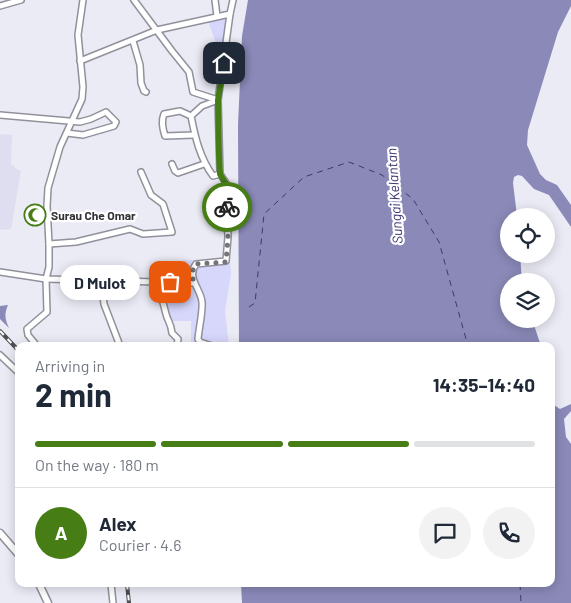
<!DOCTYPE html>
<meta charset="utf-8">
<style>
:root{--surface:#fff;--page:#f2f2f3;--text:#1f2937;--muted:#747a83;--line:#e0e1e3;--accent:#467e15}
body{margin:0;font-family:Barlow,sans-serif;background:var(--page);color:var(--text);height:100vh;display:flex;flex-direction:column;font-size:19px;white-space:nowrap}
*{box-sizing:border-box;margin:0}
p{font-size:16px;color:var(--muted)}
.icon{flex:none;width:28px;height:28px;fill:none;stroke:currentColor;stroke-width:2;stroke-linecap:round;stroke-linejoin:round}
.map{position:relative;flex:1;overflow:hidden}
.details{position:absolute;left:15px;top:342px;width:540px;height:245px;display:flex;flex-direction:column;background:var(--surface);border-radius:10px;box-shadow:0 2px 12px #0003}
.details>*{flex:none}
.buttons{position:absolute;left:500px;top:208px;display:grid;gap:10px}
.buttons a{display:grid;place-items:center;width:55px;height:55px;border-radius:50%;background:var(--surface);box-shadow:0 2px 12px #0003;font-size:25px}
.pin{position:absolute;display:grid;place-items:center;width:42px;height:42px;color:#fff;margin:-21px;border-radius:10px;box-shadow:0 2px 8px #0006}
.courier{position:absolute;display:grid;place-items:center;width:50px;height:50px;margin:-25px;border:4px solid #467e15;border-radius:50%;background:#fff;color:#222;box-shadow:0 1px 6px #0007}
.bubble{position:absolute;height:35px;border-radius:18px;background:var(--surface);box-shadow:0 2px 12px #0003;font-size:16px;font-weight:700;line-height:35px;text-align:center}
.overview em{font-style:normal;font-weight:700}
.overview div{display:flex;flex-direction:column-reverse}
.overview{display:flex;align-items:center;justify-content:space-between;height:85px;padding:0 20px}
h1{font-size:32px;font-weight:700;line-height:38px}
.bar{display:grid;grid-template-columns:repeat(4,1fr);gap:8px 5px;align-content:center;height:60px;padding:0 20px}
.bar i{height:6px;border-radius:4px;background:var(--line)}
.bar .active{background:var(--accent)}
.bar p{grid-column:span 4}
.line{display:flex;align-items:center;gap:12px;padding:0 20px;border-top:1px solid var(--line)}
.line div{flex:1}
.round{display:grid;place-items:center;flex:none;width:52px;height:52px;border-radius:26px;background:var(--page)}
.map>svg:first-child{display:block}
.built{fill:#dedef0}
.green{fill:#d6d7fb}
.water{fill:#8a89b8}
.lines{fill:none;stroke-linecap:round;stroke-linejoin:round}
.ferry{stroke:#3d3974;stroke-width:1;stroke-dasharray:6 5;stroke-linecap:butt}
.minor-casing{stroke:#91919b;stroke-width:8}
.tertiary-casing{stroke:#91919b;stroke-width:9}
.minor{stroke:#fff;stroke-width:5}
.tertiary{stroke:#fff;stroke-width:6}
.rail-casing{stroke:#4e4e53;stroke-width:4}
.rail{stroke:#fff;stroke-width:2;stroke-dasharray:5.5;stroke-linecap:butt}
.done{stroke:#737379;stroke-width:5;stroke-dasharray:0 9}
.route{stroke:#467e15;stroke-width:6}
.labels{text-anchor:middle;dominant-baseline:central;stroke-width:4.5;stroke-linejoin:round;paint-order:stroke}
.poi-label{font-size:12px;font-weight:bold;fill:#323236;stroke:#fff;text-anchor:start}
.water-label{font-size:14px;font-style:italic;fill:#3d3974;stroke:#fff}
</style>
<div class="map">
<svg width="571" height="603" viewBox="0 0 571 603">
<rect width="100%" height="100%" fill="#ebebf6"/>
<!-- built -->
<path class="built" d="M0,134L12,135L11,164L18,170L21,171L11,229L0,230Z"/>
<!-- green -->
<g class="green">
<path d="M226,17L223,51L222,52L219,43H216L208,21Z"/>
<path d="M183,260H230L231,274L225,311L229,346H191V321H167L154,285V280L166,279V271L183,270Z"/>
</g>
<!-- water -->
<g class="water">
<path d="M248,0H571V6L558,32L528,130L527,145L540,174L546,180L557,185L571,205V227L549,195L534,189L522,176L518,175L514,177L513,183L517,216H509V254H520L522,281H509V319H532L541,346H239L238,125L242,36Z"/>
<path d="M8,305C4,314 5,319 9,328L0,319V306Z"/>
<path d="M551,394L554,405L560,409L571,404V411L564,419L566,437L571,444V603H242L241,584H551Z"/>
</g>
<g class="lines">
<!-- ferry -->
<g class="ferry">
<path d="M249,307L255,303L264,214L304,177L349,162L382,175L413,199L439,242L468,346"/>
<path d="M520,584L521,603"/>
</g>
<!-- minor casing -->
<g class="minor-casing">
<g id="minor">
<path d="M134,0L172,51L189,72L193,92L218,100"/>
<path d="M215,0L217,16"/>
<path d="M0,6L21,0"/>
<path d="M133,41L140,65L141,83L144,91L146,92"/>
<path d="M80,61L157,30L230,14L233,0"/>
<path d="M218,100L202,106L191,116C195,137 200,158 213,176L220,174"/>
<path d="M0,115L80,122L91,119L106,112L116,122L114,126L83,135L67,133"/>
<path d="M191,116L180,111L164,114C161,121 163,130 165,136L194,135"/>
<path d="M172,164L175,171L178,173L204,164"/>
<path d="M49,244L76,242L130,229L143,234L172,232L163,204L151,195L141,172"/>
<path d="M0,272L46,279L193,283"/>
<path d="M101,280L104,304L120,346"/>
<path d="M156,282C161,294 163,302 166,314C168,322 171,323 172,333L178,339L177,346"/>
<path d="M37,346L28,335L27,329L47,312L46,279L49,267V244L47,206L48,188L60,147L82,99L83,87L78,35L83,0"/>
<path d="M212,346L200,342L198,339C199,328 203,311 202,302C201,289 186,278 196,264L226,261L228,237L226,183L220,174L218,100L230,14"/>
<path d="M0,355L19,373"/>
<path d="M111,584L113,603"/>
</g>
</g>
<!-- tertiary casing -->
<g class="tertiary-casing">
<g id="tertiary">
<path d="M0,533L19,555"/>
<path d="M39,584L48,603"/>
</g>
</g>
<!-- minor -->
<use href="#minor" class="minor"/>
<!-- tertiary -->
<use href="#tertiary" class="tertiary"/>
<!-- rail casing -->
<g class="rail-casing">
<g id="rail">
<path d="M0,331L19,351"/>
<path d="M127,584L129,603"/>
</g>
</g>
<!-- rail -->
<use href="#rail" class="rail"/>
</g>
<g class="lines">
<!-- done -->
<path class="done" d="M170,282L193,283V268L196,264L226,262L228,237L227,207"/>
<!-- route -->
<path class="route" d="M224,63L218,100L219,154L220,174L226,184L227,207"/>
</g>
<!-- icons -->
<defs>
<g id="mosque-ring" transform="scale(1.125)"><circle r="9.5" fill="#fff" stroke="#467e15" stroke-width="1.5"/><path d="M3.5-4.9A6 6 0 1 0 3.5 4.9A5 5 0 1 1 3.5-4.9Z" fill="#467e15"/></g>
</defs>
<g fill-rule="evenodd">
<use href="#mosque-ring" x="35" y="215"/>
</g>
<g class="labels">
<!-- poi labels -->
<g class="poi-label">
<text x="51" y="215">Surau Che Omar</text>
</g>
<!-- water labels -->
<g class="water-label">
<text transform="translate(394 196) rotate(-94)">Sungai Kelantan</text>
</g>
</g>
</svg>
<div class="buttons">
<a><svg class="icon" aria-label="locate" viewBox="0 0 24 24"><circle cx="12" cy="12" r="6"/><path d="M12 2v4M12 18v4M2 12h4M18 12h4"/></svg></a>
<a><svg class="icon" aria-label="layers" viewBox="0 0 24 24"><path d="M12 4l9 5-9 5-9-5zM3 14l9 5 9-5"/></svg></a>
</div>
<div class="pin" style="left:170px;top:282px;background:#ea580c"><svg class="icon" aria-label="bag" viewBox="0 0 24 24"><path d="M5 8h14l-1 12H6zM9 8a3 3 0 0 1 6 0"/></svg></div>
<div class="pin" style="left:224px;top:63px;background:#1f2937"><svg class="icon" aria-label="home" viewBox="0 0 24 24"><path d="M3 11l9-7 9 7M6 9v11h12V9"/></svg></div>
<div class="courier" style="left:227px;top:207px"><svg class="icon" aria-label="bike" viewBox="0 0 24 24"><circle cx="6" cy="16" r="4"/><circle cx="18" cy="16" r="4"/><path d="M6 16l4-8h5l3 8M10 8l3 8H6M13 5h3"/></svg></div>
<div class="bubble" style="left:60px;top:265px;width:80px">D Mulot</div>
<section class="details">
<div class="overview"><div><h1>2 min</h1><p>Arriving in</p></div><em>14:35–14:40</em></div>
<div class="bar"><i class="active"></i><i class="active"></i><i class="active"></i><i></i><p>On the way · 180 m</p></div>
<div class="line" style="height:90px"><b class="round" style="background:var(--accent);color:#fff">A</b><div><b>Alex</b><p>Courier · 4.6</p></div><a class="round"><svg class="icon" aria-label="chat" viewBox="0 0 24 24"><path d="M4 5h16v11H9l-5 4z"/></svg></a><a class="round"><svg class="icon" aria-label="phone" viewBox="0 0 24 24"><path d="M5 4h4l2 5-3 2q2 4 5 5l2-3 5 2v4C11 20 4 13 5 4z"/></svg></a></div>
</section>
</div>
